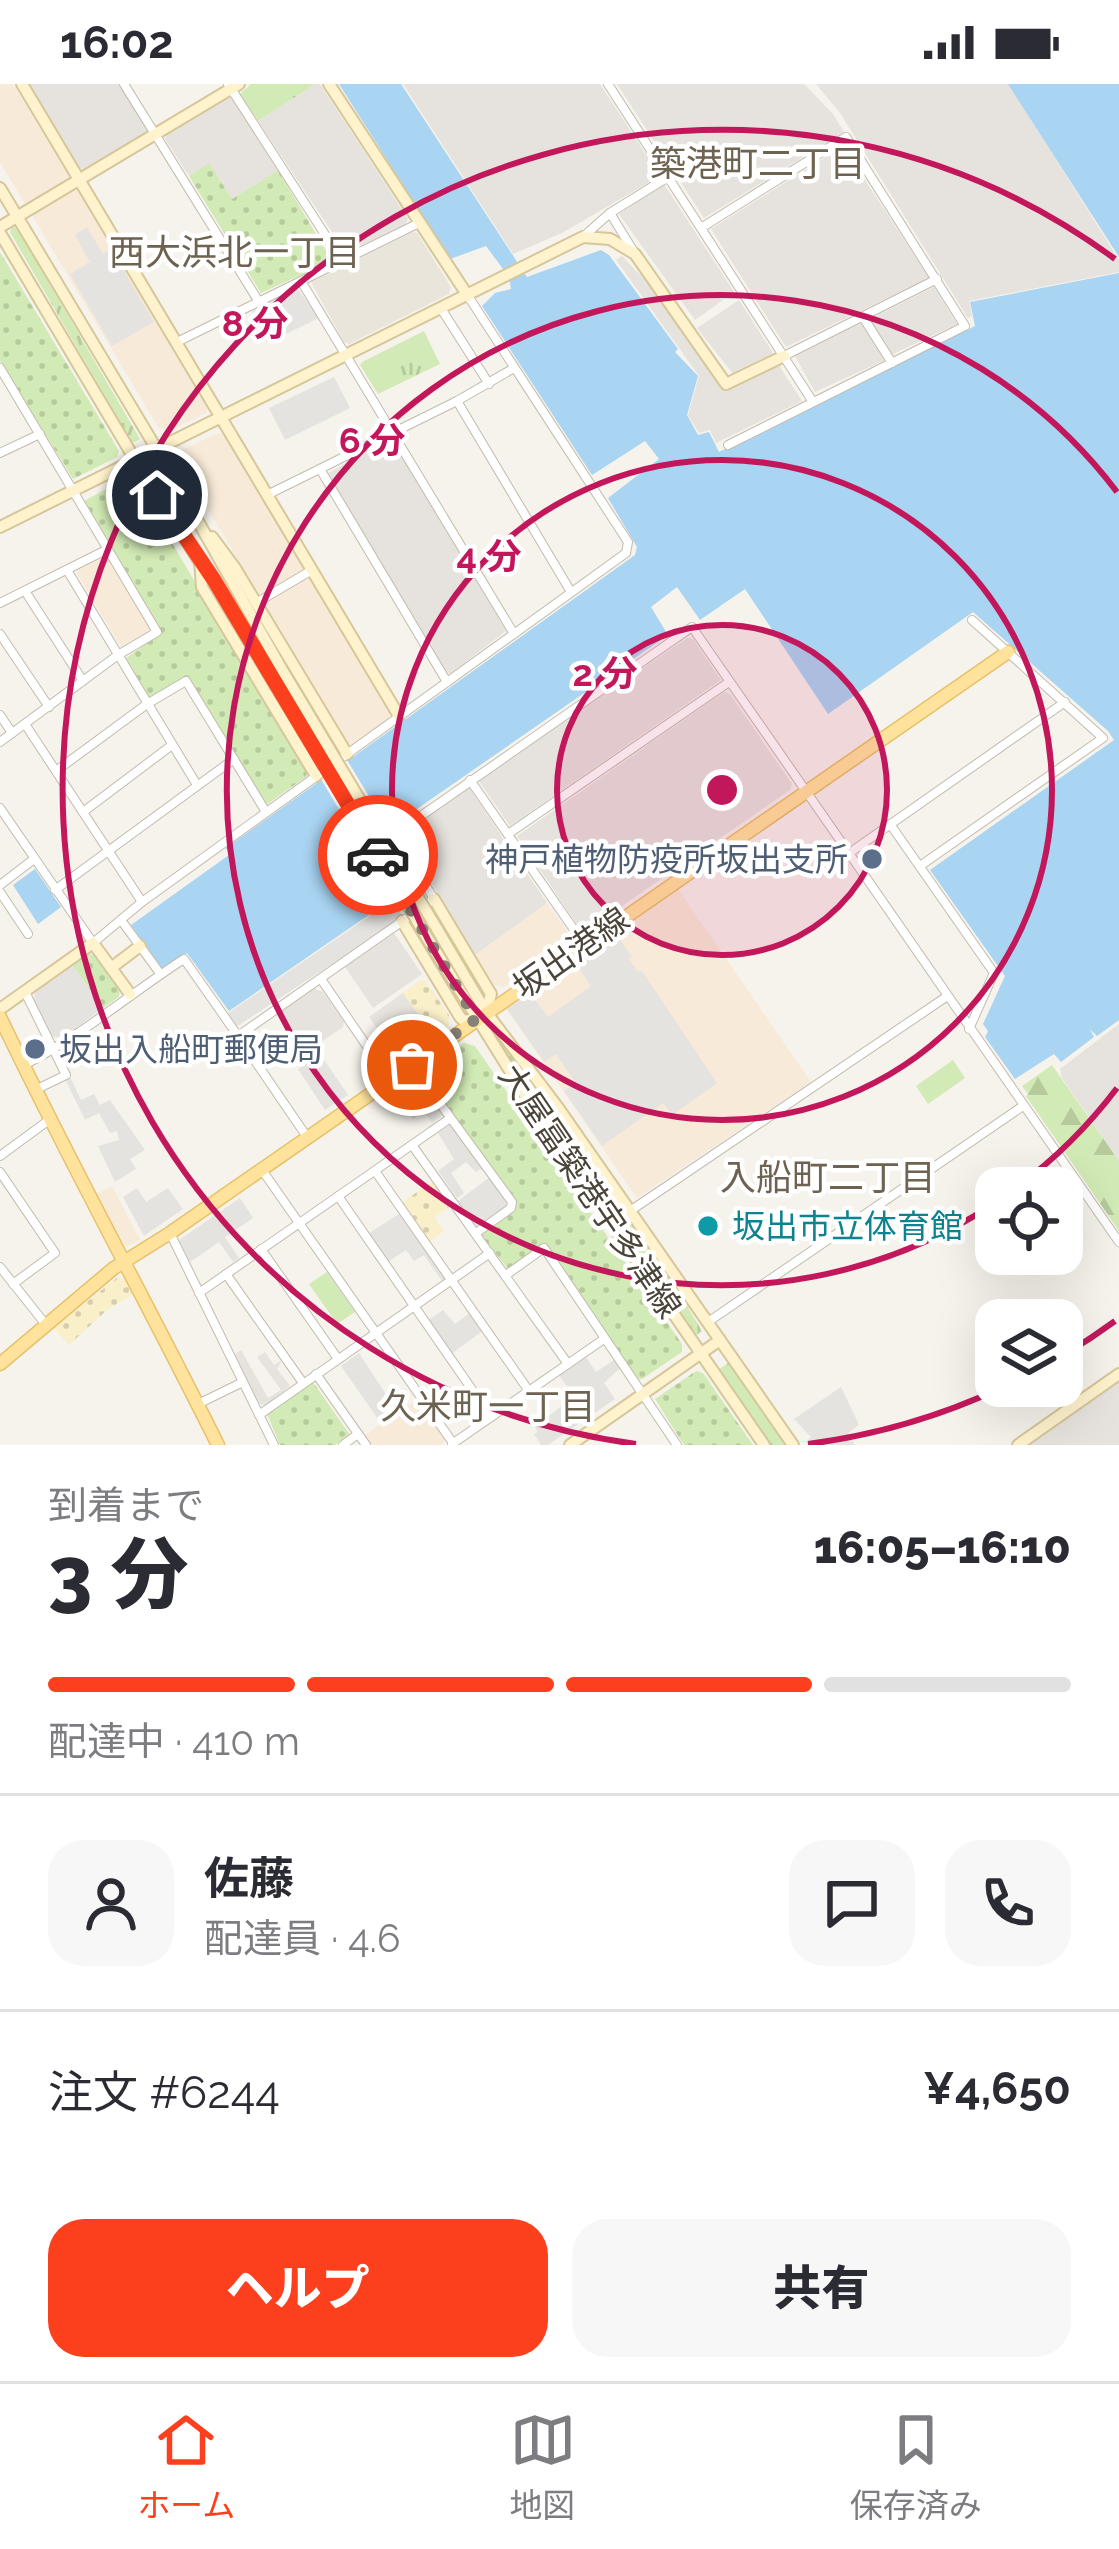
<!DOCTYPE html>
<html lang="ja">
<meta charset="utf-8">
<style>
:root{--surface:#fff;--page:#f7f7f7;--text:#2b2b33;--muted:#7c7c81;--line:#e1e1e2;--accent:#fc3f1d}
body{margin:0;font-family:Raleway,"Noto Sans JP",sans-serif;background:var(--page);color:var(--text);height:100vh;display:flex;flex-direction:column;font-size:45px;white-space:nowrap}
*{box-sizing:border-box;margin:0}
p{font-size:39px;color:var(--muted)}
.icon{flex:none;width:66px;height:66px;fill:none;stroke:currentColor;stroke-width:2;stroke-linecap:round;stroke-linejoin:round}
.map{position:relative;height:1361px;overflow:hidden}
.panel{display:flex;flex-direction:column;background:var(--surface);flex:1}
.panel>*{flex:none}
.buttons{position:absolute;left:975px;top:1083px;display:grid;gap:24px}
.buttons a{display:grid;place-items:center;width:108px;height:108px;border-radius:24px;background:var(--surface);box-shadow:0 12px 48px #0002;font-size:60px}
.pin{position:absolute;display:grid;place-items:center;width:102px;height:102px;color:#fff;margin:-51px;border:6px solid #fff;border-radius:50%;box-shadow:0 3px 12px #0007}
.courier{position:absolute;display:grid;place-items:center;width:120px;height:120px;margin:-60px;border:9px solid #fc3f1d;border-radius:50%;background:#fff;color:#222;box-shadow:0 3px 15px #0007}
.summary em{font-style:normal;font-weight:800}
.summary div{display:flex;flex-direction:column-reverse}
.summary{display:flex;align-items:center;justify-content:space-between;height:204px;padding:0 48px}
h1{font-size:78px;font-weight:800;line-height:90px}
.bar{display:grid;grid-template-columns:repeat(4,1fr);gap:18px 12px;align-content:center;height:144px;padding:0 48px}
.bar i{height:15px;border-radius:9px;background:var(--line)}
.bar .active{background:var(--accent)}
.bar p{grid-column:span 4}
.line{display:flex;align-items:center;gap:30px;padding:0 48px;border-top:3px solid var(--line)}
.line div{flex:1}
.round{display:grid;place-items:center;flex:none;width:126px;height:126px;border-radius:36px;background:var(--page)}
.action{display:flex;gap:24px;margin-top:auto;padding:24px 48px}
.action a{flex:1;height:138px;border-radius:36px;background:var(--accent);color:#fff;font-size:48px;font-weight:800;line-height:138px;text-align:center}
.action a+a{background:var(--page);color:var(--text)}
.status{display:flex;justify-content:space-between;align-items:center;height:84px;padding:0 60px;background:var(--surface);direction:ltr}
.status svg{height:33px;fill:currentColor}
.tabs{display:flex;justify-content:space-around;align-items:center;height:168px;border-top:3px solid var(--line);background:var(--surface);font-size:33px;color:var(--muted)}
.tabs a{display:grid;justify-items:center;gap:6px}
.tabs .active{color:var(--accent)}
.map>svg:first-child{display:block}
.residential{fill:#eae5da}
.commercial{fill:#f7ead8}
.industrial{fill:#e6e2dd}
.grass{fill:url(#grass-tufts)}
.forest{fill:url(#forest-firs)}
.sand{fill:url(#sand-dots)}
.park{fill:url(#park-dots)}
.pitch{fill:#d2eab5}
.parking{fill:#e5e3e0}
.water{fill:#a9d4f2}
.pier{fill:#f6f3ec}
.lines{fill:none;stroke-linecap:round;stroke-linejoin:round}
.street-casing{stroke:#c2bbae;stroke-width:10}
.secondary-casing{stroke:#d6c79b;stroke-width:14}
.primary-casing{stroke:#e6c16a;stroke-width:15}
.street{stroke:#fff;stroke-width:8}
.secondary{stroke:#fff3cd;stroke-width:10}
.primary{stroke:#ffe39c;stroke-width:12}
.secondary-bridge-casing{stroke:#d6c79b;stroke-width:14;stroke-linecap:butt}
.secondary-bridge{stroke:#fff3cd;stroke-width:10}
.done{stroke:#878178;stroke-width:12;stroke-dasharray:0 21.6}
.route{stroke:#fc3f1d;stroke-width:15}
.ring{fill:none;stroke:#c2185b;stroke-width:6}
.service-dot{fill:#5c6f8a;stroke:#fff;stroke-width:4.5}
.culture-dot{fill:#0f9aa8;stroke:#fff;stroke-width:4.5}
.labels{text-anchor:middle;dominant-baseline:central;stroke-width:9;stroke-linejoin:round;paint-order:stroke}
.service-label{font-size:33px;fill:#4e5e75;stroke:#fff;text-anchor:end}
.street-label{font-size:33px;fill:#4b4439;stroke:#fff}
.culture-label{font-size:33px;fill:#0d838f;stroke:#fff;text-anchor:start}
.neighbourhood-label{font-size:36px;fill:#6e6250;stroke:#fff}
.centre{fill:#c2185b;stroke:#fff;stroke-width:6}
.ring-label{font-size:36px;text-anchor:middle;font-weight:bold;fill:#c2185b;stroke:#fff;stroke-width:9;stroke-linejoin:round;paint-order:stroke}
</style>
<div class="status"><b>16:02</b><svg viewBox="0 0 49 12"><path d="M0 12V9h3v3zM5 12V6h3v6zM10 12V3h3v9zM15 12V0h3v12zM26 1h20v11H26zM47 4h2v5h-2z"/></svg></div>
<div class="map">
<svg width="1119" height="1361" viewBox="0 0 1119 1361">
<defs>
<pattern id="grass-tufts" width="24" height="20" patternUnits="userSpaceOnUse" patternTransform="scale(3)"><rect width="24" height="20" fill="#d2eab5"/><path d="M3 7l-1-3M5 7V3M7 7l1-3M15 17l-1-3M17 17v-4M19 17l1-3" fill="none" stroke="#b6ca9c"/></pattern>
<pattern id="forest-firs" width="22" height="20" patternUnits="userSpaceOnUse" patternTransform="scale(3)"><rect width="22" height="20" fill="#d2eab5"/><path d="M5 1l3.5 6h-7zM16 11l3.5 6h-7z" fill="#b6ca9c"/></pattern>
<pattern id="sand-dots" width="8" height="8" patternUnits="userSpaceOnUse" patternTransform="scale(3)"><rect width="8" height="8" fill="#f9efc9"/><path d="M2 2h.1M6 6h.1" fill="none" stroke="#d7cead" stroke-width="1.8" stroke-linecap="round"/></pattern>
<pattern id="park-dots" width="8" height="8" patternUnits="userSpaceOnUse" patternTransform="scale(3)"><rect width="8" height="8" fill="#d2eab5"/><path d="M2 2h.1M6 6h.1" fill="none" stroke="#b6ca9c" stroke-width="1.8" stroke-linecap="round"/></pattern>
</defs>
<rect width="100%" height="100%" fill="#f6f3ec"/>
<!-- residential -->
<path class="residential" d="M412,148L417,149L451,203L449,210L349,260L344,258L311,198Z"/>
<!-- commercial -->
<g class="commercial">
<path d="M0,0H13L68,91L67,96L25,120L0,78Z"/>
<path d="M73,106L78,107L207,325L206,329L169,347L158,343L32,131Z"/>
<path d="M218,349L223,350L390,629L389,634L352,660L348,659L179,377L182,366Z"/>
<path d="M107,472L152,545L123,566L77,490L78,486Z"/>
<path d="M678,805L811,998L637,1114L506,924Z"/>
<path d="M547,819L573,856L504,903L494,901L475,871Z"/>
<path d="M112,1102L140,1156L126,1163L95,1111Z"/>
<path d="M417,1315L445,1356L441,1361H372L365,1351Z"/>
</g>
<!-- industrial -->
<g class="industrial">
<path d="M29,0H121L148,43L147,49L84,85L79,84Z"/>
<path d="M315,0H320L408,135L406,140L346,169L258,37Z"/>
<path d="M403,0H600L660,92L562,149L513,170Z"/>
<path d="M617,0H804L833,30L844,48L704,134Z"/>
<path d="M816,0H1009L1119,176V188L969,217L972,232L968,234L840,29Z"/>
<path d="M229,14L233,15L278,86L232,115L209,80L189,92L165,55L166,51Z"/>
<path d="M843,62L929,194L786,263L711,145Z"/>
<path d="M664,100L734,208L695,236L619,130Z"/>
<path d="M622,172L639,190L643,188L723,306L778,280L802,317L716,359L710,346L699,349L688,331L699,292L616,176Z"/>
<path d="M934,203L957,240L891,271L870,235Z"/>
<path d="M739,216L773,269L733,290L697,244Z"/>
<path d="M861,239L885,276L815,308L795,272Z"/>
<path d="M388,356L393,357L506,547L451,589H446L328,389Z"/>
<path d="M687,554L693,555L721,596L510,742L479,697Z"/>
<path d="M724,608L730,610L792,700L790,706L583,849L517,752Z"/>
<path d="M468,702L547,819L475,871L404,753L406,747Z"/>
<path d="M394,849L422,890L373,924L345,883Z"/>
<path d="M313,904L323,908L344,938L343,943L308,967L280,927Z"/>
<path d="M403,909L434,952L400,976L369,933Z"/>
<path d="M1119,940V1077L1062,994L1060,985Z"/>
<path d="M241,1266L268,1314L281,1306L257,1273L265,1268L274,1281L282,1276L277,1285L290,1302L265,1322L259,1319L235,1270Z"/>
<path d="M1119,1297V1361H1029Z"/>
</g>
<!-- grass -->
<g class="grass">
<path d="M251,0H315L258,37L240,10Z"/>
<path d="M12,143L17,144L140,355L132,359L10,148Z"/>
<path d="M424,247L440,280L378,310L360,281L362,278Z"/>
<path d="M493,947L675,1202L702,1247L694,1253L529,1011Z"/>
<path d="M327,1188L355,1228L337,1240L309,1200Z"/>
<path d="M728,1279L785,1361H770L718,1286Z"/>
</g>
<!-- forest -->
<path class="forest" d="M1052,981L1119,1077V1147L1026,1012L1028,1010L1022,1002Z"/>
<!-- sand -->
<g class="sand">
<path d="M421,896L426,898L449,931L448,942L434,952L403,909Z"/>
<path d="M433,1097L451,1122L434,1133L444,1147L429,1158L401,1119Z"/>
<path d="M118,1193L125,1196L133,1210L107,1226L69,1261L54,1244Z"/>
</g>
<!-- park -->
<g class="park">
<path d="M209,79L232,115L278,86L332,177L261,209L189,92Z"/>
<path d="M0,168L119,367L117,373L73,395L0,277Z"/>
<path d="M128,393L135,396L307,688L306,693L266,721L188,593L149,613L126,574L161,549L84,417Z"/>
<path d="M89,870L96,871L120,904L119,913L103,924L73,882Z"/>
<path d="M464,959L475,962L682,1260V1268L642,1295H638L544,1161L508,1185L481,1151L516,1121L425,989Z"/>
<path d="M696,1287L703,1289L753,1361H684L655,1315Z"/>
<path d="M313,1298L350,1351L335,1361H280L267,1330Z"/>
</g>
<!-- pitch -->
<path class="pitch" d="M953,976L965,994L928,1020L916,1002Z"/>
<!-- parking -->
<g class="parking">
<path d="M87,143L103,170L111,165L154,238L112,262L70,190L90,178L75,151Z"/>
<path d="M297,204L319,234L267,259L252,227Z"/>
<path d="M334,293L350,324L285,356L269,324Z"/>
<path d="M393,816L403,833L236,943L228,929Z"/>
<path d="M616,850L632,873L629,875L638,888L642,887L717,999L672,1031L663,1019L602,1062L564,1007L575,998L556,970L544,978L507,925L530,909L548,933L591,902L576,879Z"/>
<path d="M73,882L103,924L61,955L52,952L34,916L35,909Z"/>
<path d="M320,970L348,1011L325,1026L298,985Z"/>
<path d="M70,993L81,1016L94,1010L100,1021L110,1016L145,1066L130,1075L136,1085L115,1098L98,1062L119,1056L117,1047L110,1049L99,1029L85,1036L65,995Z"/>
<path d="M416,993L443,1031L432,1039L424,1027L413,1035L394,1009Z"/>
<path d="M451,1040L483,1084L476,1088L466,1078L451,1089L464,1109L457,1114L438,1087L454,1075L438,1049Z"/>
<path d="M490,1093L508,1122L476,1142L458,1117Z"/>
<path d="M137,1104L146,1118L168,1104L183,1125L144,1152L123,1113Z"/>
<path d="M240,1114L253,1134L225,1153L239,1174L233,1178L219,1158L190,1178L179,1156Z"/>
<path d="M400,1129L445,1194L442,1197L424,1171L414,1177L406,1166L388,1178L368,1150Z"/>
<path d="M443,1226L455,1240L471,1228L484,1246L451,1270L427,1237Z"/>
<path d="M359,1269L397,1327L380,1338L341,1282Z"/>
<path d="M586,1273L596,1288L614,1276L620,1284L604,1299L615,1315L548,1361H541L534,1350L538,1348L535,1343L574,1312L559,1291Z"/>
<path d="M841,1303L859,1341L848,1349L855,1361H811L808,1356L811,1353L794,1335Z"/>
</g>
<!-- water -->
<g class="water">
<path d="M339,0H401L527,193L601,166L609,171L678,265L675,268L698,292L687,331L698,351L709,348L719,368L975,242L970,218L1119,189V936L1097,952L1090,945L1094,953L1061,978L1054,970L1015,995L985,953L988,947L983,940L1005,892L930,786L1114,656L1108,647L973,528L828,630L745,505L700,536L677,503L651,523L668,551L362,763L408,804L229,927L187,869L162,884L131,841L229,771L226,764L635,471L637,463L608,414L659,375L645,357L592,391L482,222L495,209L511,205L509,193L486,162L450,175Z"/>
<path d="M1008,0H1119V173Z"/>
<path d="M35,785L61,823L38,840L13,801Z"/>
</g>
<!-- pier -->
<path class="pier" d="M344,671L392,750L370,765L372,770L384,762L412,809L395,820L318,690Z"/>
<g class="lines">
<!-- street casing -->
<g class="street-casing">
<g id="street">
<path d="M124,0L259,218"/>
<path d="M228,0L342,177"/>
<path d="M608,0L813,318"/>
<path d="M610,129L634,168"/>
<path d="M701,144L846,53L965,242L728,361"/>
<path d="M584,152L610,129L668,93"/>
<path d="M301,197L514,550"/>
<path d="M442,226L489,300"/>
<path d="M863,233L892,279"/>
<path d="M177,258L419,139"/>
<path d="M784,272L937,195"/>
<path d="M0,284L157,548L118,571L0,658"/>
<path d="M457,317L571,508"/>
<path d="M0,369L40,350"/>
<path d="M320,385L447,598"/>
<path d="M267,411L457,317L514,284"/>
<path d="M67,486L197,701"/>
<path d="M25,507L83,597"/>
<path d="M0,519L108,465"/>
<path d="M256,519L312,486"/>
<path d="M0,550L49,623"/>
<path d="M0,631L12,649"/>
<path d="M25,640L142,818"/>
<path d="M56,687L147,620L186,597L266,728"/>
<path d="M470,696L584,860"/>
<path d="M0,724L93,859L142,818L626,469L628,458L468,212"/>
<path d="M83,728L172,661"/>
<path d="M890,740L994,889L969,945"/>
<path d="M508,750L729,598"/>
<path d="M848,770L1065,618"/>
<path d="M920,782L1103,654L972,536"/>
<path d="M0,801L34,775"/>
<path d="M55,806L234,675"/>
<path d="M0,808L28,850"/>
<path d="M121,836L159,888"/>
<path d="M321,895L390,996"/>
<path d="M25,908L66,991L35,1006"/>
<path d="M24,981C80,953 131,909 184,875L238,952"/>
<path d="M412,981L512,1118L511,1124L476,1149"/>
<path d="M307,1053L238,952L434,815L395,750L692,543L1119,1158"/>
<path d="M412,1061L568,1280"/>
<path d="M0,1072L49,1036"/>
<path d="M262,1086L453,1359"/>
<path d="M375,1087L529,1307"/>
<path d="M0,1088L55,1169L13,1200"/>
<path d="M338,1112L491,1333"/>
<path d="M630,1127L946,913"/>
<path d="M170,1149L274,1361"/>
<path d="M261,1165L338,1275"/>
<path d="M0,1183L47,1242"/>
<path d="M226,1190L303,1299"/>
<path d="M506,1191L544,1164L677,1361"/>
<path d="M199,1209L449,1035"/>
<path d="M708,1238L1023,1022"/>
<path d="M316,1290L366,1361"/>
<path d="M198,1320L243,1298"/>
<path d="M259,1331L490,1169"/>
<path d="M452,1360L604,1255"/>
<path d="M343,1361L358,1350"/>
</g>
</g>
<!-- secondary casing -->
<g class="secondary-casing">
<g id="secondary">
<path d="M22,0L399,632"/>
<path d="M329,0L468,212"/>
<path d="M0,104L165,379L281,584"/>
<path d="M0,143L239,0"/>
<path d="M0,149L128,364L270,590"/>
<path d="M0,443L583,153L610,155L635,170L726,300L784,272"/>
<path d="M212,453L235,484L347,670"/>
<path d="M200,476L202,503L316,692"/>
<path d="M434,815L491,910L486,928"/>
<path d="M402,837L460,933L464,937L476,935"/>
<path d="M437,845L486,928L559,1025L793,1361"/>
<path d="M426,852L545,1043L764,1361"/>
<path d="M111,884L140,862"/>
<path d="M0,925L93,859L130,910"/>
<path d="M570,1361L720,1256"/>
<path d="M1018,1361L1119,1290"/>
</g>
</g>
<!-- primary casing -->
<g class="primary-casing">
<g id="primary">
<path d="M0,933C69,1078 147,1218 218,1361"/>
<path d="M0,1280L114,1184L170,1149L1008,568"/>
</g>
</g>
<!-- street -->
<use href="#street" class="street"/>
<!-- secondary -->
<use href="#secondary" class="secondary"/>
<!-- primary -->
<use href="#primary" class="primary"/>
<!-- secondary-bridge casing -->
<g class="secondary-bridge-casing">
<g id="secondary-bridge">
<path d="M281,584L437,845"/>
<path d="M270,590L426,852"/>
</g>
</g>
<!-- secondary-bridge -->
<use href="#secondary-bridge" class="secondary-bridge"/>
</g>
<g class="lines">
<!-- done -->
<path class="done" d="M378,771L476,935L412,981"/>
<!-- route -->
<path class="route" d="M157,411L214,496L378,771"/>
</g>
<!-- distance rings -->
<circle cx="722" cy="706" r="165" fill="#c2185b" fill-opacity=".12"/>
<g class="ring">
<circle cx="722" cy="706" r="165"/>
<circle cx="722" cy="706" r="330"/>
<path d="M1117 1004A495 495 0 0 1 1016 1104M995 1119A495 495 0 1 1 1117 408"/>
<path d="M1115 1237A660 660 0 0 1 1067 1269M1001 1304A660 660 0 0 1 808 1360M636 1360A660 660 0 1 1 1115 175"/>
</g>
<!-- markers -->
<g class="service-dot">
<circle cx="872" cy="775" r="12"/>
<circle cx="35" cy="965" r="12"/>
</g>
<circle class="culture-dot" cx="708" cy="1142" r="12"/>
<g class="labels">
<!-- service labels -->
<g class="service-label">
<text x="848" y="775">神戸植物防疫所坂出支所</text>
<text x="59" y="965" text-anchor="start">坂出入船町郵便局</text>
</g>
<!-- street labels -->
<g class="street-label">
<text transform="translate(571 869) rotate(-35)">坂出港線</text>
<text transform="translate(590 1107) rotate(56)">大屋冨築港宇多津線</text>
</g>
<!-- culture labels -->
<g class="culture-label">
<text x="732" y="1142">坂出市立体育館</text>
</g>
<!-- neighbourhood labels -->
<g class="neighbourhood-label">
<text x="758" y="79">築港町二丁目</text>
<text x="235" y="168">西大浜北一丁目</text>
<text x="828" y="1093">入船町二丁目</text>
<text x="488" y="1322">久米町一丁目</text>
</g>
</g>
<circle cx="722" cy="706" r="18" class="centre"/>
<g class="ring-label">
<text x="255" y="252">8 分</text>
<text x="372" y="369">6 分</text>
<text x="489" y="485">4 分</text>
<text x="605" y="602">2 分</text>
</g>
</svg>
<div class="buttons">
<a><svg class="icon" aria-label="locate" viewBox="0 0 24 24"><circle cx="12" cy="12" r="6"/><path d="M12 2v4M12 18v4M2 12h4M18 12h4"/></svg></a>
<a><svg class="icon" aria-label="layers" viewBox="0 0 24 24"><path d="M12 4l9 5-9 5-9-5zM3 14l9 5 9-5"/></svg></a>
</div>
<div class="pin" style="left:412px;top:981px;background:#ea580c"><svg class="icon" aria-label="bag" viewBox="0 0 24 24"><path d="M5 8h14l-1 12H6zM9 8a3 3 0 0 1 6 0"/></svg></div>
<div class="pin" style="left:157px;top:411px;background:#1f2937"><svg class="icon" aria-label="home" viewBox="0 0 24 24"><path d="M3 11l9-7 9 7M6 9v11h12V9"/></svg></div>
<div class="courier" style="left:378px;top:771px"><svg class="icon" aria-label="car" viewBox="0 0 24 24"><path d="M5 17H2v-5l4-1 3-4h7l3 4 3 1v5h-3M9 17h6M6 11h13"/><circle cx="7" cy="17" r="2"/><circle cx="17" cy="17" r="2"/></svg></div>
</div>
<section class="panel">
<div class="summary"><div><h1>3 分</h1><p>到着まで</p></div><em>16:05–16:10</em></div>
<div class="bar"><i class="active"></i><i class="active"></i><i class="active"></i><i></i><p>配達中 · 410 m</p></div>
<div class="line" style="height:216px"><a class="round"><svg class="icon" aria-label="person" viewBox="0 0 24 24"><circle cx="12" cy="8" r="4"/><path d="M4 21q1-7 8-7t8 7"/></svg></a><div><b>佐藤</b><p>配達員 · 4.6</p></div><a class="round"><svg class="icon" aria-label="chat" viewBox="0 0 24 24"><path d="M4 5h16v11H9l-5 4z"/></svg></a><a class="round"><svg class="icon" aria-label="phone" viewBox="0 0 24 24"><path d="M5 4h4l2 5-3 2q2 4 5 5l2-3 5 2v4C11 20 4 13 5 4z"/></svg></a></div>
<div class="line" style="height:156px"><div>注文 #6244</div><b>¥4,650</b></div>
<div class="action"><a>ヘルプ</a><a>共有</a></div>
</section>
<nav class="tabs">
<a class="active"><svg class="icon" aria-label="home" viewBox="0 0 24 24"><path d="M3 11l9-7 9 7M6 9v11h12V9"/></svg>ホーム</a>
<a><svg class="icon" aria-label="map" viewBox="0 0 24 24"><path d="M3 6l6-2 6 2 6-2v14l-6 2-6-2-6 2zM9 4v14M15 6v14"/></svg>地図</a>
<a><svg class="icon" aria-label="saved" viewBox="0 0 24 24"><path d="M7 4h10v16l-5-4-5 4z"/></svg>保存済み</a>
</nav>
